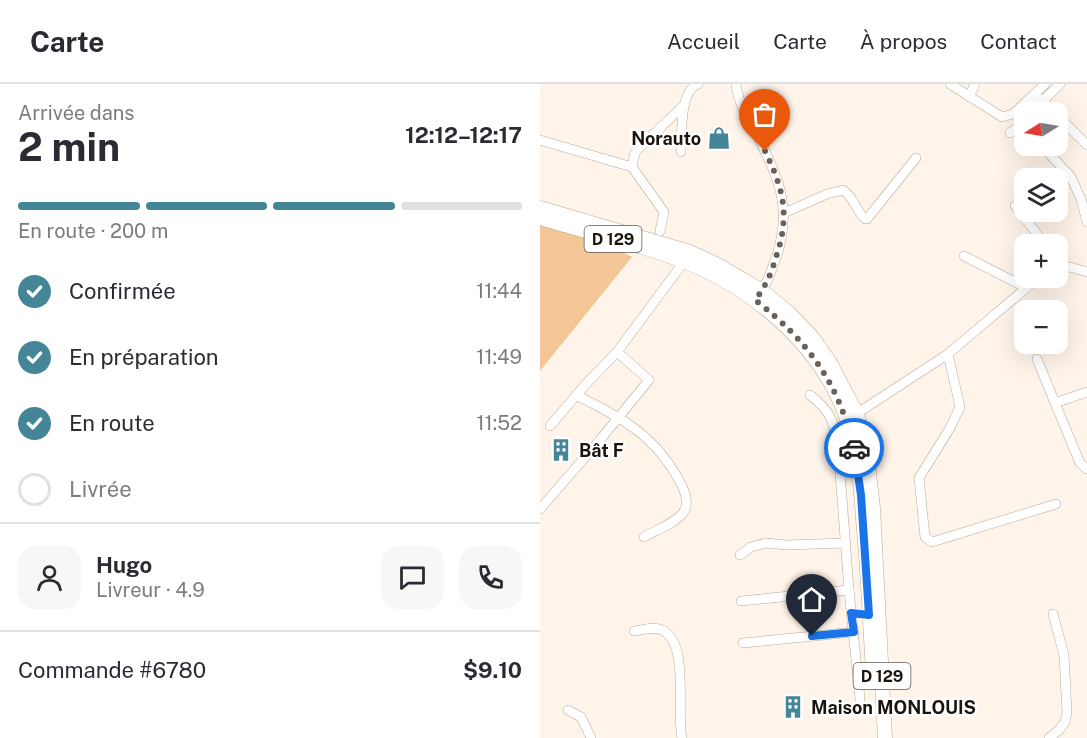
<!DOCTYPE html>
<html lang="fr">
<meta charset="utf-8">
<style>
:root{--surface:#fff;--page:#f7f7f7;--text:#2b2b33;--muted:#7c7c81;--line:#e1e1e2;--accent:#448598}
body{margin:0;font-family:"Public Sans",sans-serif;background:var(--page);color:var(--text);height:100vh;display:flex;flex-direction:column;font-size:22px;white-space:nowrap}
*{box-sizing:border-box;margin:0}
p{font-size:20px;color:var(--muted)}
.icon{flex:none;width:33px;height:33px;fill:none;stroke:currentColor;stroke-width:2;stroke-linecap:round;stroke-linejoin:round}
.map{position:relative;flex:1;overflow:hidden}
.sheet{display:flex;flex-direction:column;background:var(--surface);width:540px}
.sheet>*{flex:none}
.needle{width:39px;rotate:259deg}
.controls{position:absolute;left:474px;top:18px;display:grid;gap:12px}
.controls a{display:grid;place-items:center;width:54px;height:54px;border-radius:12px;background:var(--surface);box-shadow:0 6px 24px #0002;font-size:30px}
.pin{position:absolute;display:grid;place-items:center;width:51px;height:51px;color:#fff;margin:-62px -26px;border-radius:50% 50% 50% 0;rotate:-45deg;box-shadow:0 0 6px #0007}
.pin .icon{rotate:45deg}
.courier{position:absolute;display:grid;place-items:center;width:60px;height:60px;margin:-30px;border:4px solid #1a73e8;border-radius:50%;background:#fff;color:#222;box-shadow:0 2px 8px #0007}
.summary em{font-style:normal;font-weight:700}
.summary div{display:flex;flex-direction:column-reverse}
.summary{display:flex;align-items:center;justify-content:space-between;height:102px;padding:0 18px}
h1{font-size:39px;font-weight:700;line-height:45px}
.bar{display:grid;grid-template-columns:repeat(4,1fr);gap:9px 6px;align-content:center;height:72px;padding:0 18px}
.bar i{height:8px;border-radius:4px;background:var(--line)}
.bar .current{background:var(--accent)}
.bar p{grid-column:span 4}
.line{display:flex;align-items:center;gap:15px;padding:0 18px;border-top:2px solid var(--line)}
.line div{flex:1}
.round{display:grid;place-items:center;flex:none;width:63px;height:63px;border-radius:18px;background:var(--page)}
ol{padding:0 18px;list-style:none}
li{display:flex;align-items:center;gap:18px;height:66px}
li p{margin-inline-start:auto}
li .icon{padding:6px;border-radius:50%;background:var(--accent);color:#fff;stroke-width:4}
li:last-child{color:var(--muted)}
li i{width:33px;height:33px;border:3px solid var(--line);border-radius:50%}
header{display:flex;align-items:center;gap:36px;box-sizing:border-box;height:84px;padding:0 30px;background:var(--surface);border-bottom:2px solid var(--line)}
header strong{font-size:28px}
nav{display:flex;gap:33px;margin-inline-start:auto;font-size:21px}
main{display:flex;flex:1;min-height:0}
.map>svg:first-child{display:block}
.green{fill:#f3c795}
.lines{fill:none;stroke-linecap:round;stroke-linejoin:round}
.minor-casing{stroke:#bbaa98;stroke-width:10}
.highway-casing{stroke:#bbaa98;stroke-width:15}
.minor{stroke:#fff;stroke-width:9}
.highway{stroke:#fff;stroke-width:14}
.done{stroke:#6a625a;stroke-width:6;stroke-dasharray:0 10.8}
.route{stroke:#1a73e8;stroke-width:8}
.labels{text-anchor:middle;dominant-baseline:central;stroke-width:5;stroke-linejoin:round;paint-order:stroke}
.shield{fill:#fff;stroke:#5f5a56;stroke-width:1.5}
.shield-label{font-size:16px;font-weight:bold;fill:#1a140d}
.poi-label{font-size:18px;font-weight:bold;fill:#1a140d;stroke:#fff;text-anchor:start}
</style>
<header>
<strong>Carte</strong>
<nav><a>Accueil</a><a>Carte</a><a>À propos</a><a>Contact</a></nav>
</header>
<main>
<section class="sheet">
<div class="summary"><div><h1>2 min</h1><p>Arrivée dans</p></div><em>12:12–12:17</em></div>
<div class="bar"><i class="current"></i><i class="current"></i><i class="current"></i><i></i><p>En route · 200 m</p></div>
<ol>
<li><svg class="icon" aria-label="check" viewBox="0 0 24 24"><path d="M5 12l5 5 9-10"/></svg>Confirmée<p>11:44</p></li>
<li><svg class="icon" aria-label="check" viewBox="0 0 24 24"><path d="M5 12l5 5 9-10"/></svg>En préparation<p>11:49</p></li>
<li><svg class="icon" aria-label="check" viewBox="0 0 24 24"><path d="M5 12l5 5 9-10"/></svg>En route<p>11:52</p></li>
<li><i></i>Livrée</li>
</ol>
<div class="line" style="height:108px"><a class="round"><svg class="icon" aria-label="person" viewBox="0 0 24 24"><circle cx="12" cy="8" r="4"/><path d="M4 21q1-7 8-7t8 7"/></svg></a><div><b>Hugo</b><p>Livreur · 4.9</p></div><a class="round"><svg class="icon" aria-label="chat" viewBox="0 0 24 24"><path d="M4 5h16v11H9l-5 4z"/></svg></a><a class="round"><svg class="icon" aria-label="phone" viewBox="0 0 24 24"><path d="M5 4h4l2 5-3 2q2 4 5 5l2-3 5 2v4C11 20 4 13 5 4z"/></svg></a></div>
<div class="line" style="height:78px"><div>Commande #6780</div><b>$9.10</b></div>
</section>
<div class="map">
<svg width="547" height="654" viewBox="0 0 547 654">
<rect width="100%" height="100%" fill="#fff4e9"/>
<!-- green -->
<path class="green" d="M0,141L66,160L92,173L0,287Z"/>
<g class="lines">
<!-- minor casing -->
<g class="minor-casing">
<g id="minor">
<path d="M196,0C198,19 208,34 217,51C239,95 252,123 237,171C232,185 228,198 220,210"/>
<path d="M410,0L462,33L473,30L505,0"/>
<path d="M429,13L435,0"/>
<path d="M503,17L520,0"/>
<path d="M485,28L500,15L514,28"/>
<path d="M484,29L479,36L484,44"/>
<path d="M518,32L547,61"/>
<path d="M470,49L481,41"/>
<path d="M0,56L92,83L124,128L120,147"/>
<path d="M502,62L531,93L541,115L547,138"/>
<path d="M141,68C142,50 139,7 158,0"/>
<path d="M92,83L95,68L144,21"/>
<path d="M475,122L505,160"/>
<path d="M244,129L287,110L303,106C314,113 316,127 325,135H327L376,74"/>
<path d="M424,172L485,203"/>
<path d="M518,184L530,183L547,188"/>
<path d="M408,270L420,323L410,344L379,394L385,453L392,458L516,420"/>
<path d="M497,275L515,319"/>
<path d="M547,308L515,319L540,379L547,385"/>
<path d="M36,311C82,334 115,351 140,398C145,407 150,419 143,429C134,440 116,446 104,453"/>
<path d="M270,311C291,327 293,336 298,362L309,506L320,615"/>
<path d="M313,332L408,270L498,194"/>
<path d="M10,342L46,300L77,268L146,175"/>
<path d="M0,425L60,356L109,296L77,268"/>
<path d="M200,471L211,463L226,459L247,461L306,459"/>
<path d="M201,517L309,506"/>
<path d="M94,547C103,546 114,542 122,546C150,558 136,629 142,654"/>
<path d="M203,559L314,548"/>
<path d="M28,626L41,633L51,654"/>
<path d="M509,654L519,646L525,638L527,629L524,571L513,530"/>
</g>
</g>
<!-- highway casing -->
<g class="highway-casing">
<g id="highway">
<path d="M0,124L150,168L178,181L222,207L249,229L272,253L289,277L317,330L328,382L333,424L345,654"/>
<path d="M0,134C53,150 110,162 160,184C223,213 282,266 306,332C318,365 321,401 323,435C328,486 330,538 333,589"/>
</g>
</g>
<!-- minor -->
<use href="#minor" class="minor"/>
<!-- highway -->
<use href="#highway" class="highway"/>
</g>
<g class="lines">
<!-- done -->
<path class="done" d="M225,67C243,104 250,130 237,170C232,188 226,202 215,216C268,257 298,298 314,364"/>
<!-- route -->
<path class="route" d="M272,552L314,548L311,529L329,531L321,411L314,364"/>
</g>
<!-- icons -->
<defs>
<g id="shop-bare" transform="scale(1.8)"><path d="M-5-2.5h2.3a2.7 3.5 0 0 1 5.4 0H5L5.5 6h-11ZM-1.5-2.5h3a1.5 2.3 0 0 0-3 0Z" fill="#448598" stroke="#fff" stroke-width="2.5" paint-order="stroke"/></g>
<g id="building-bare" transform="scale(1.8)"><path d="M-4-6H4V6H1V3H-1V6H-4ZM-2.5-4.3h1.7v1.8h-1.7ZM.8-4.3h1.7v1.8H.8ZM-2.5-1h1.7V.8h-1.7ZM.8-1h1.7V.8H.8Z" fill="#448598" stroke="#fff" stroke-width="2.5" paint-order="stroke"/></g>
</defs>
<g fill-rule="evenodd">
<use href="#shop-bare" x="179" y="54"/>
<use href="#building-bare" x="21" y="366"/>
<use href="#building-bare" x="253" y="623"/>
</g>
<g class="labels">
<!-- shield labels -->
<g class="shield">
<rect x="44.5" y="142" width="57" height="26" rx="4.5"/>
<rect x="313.5" y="579" width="57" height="26" rx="4.5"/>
</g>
<g class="shield-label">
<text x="73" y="155">D 129</text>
<text x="342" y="592">D 129</text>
</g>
<!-- poi labels -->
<g class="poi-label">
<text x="161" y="54" text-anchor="end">Norauto</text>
<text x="39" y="366">Bât F</text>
<text x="271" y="623">Maison MONLOUIS</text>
</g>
</g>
</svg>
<div class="controls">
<a><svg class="needle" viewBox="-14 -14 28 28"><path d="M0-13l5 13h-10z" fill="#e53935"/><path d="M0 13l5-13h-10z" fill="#7c7c81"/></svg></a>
<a><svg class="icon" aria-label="layers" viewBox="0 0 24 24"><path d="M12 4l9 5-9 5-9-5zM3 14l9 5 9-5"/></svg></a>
<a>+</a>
<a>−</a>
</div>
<div class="pin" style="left:225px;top:67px;background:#ea580c"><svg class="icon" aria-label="bag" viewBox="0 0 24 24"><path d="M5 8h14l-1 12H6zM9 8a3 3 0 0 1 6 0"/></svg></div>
<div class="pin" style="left:272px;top:552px;background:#1f2937"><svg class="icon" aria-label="home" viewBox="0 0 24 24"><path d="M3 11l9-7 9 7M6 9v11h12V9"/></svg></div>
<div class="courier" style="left:314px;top:364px"><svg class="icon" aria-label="car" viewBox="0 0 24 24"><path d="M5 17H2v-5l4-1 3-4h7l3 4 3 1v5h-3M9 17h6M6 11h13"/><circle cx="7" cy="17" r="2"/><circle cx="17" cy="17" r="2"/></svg></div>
</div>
</main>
